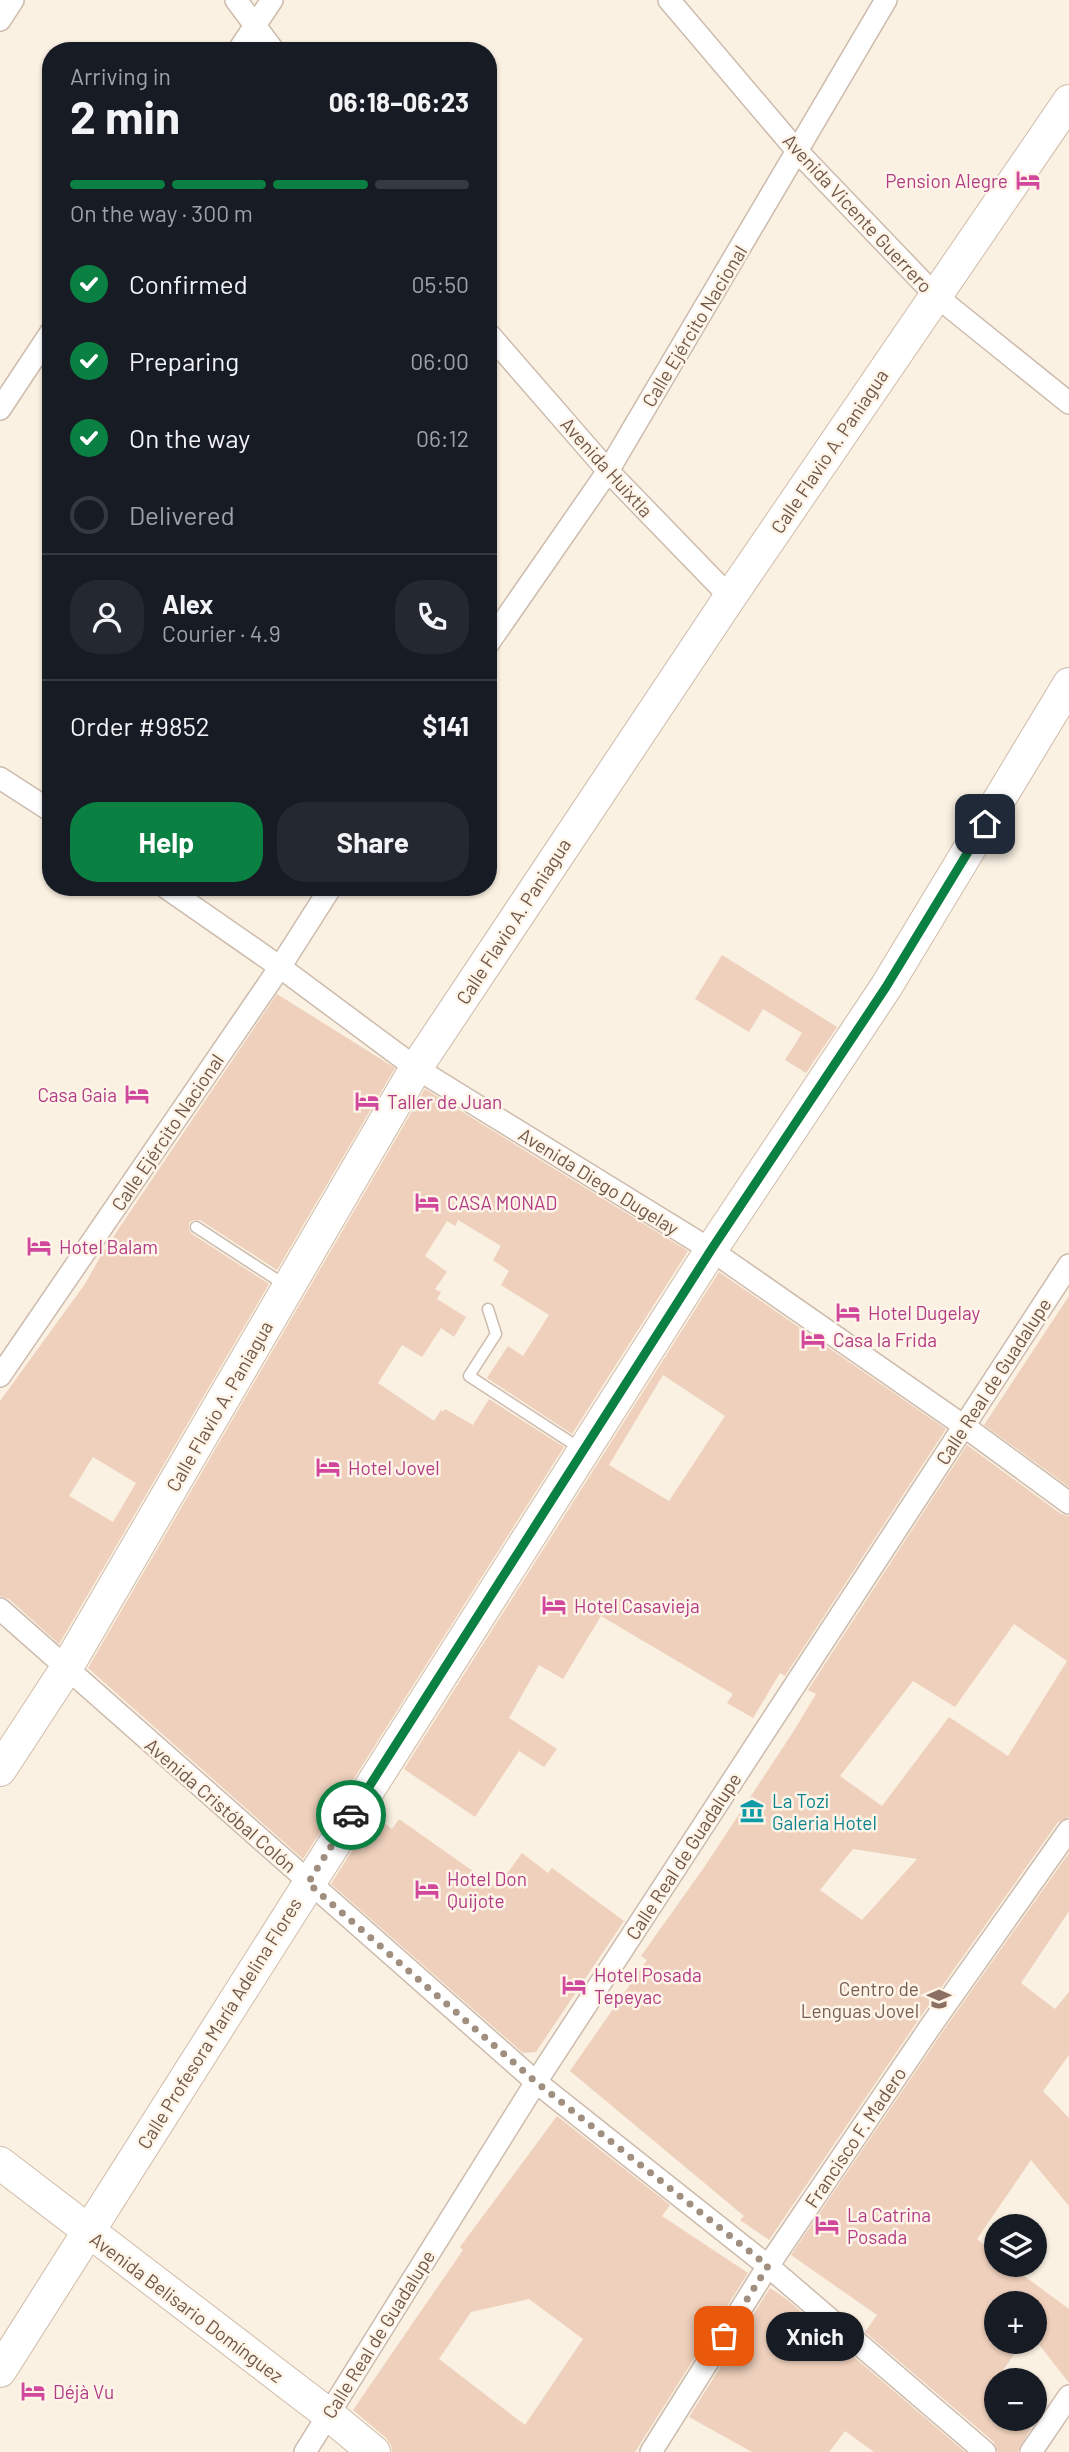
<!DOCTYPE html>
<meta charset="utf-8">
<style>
:root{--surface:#171b24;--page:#242831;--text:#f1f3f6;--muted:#9ea1a6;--line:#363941;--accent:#0b8043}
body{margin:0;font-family:Barlow,sans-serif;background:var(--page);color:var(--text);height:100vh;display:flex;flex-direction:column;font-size:26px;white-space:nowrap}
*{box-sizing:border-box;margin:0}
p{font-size:23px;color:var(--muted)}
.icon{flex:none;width:38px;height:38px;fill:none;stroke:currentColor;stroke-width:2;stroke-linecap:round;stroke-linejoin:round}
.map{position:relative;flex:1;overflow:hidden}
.panel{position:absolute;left:42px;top:42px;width:455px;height:854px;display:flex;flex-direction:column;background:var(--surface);border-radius:28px;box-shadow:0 2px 5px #0004}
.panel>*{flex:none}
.buttons{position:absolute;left:984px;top:2214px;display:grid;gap:14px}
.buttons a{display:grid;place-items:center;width:63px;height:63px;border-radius:50%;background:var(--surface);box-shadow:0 2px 5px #0004;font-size:35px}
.pin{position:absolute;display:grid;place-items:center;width:60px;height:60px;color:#fff;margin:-30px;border-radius:14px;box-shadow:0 4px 10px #0006}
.courier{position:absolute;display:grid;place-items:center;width:70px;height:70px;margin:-35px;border:5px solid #0b8043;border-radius:50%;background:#fff;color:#222;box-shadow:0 2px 9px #0007}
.bubble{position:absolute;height:49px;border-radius:24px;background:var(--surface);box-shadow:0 2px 5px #0004;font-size:23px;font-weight:700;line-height:49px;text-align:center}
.headline em{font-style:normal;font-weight:700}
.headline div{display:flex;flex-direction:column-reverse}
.headline{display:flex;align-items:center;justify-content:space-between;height:119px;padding:0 28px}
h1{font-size:46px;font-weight:700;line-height:52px}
.bar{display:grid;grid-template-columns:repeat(4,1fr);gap:10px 7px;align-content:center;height:84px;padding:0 28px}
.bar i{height:9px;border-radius:5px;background:var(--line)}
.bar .on{background:var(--accent)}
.bar p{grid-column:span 4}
.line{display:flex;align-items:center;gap:18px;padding:0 28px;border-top:2px solid var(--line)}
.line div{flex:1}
.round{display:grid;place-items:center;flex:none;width:74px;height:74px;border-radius:28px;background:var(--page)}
ol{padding:0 28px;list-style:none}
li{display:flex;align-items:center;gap:21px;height:77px}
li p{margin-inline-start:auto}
li .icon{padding:7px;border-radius:50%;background:var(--accent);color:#fff;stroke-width:4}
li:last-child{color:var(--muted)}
li i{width:38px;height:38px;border:4px solid var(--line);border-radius:50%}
.action{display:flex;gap:14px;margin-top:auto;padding:14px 28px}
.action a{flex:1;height:80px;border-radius:28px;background:var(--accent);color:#fff;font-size:28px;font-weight:700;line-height:80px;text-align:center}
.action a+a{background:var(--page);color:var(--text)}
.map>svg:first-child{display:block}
.building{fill:#eed0bc;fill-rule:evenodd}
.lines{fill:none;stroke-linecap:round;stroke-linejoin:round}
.lane-casing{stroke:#cdbbad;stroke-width:13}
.street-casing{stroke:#cdbbad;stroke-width:24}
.secondary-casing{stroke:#d0bbaa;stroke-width:34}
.lane{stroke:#fff;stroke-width:10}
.street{stroke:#fff;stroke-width:21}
.secondary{stroke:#fff;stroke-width:32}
.done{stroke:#a08e7f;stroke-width:7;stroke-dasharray:0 12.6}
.route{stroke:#0b8043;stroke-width:9}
.labels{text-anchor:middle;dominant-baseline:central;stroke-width:5;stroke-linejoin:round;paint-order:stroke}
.hotel-label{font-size:19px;fill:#b23c85;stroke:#fef5e8;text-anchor:start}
.street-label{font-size:19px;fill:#70584a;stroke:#fef5e8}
.culture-label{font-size:19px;fill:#0d838f;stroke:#fef5e8;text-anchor:start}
.education-label{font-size:19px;fill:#785e54;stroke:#fef5e8;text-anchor:end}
</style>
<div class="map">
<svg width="1069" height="2452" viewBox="0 0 1069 2452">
<rect width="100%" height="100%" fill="#faf1e2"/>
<!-- building -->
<g class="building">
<path d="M722,955L837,1027L806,1073L785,1060L802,1033L763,1009L749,1032L695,999Z"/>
<path d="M277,994L395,1068L277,1270L200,1220H193L189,1223V1230L192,1234L269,1284L59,1644L9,1599L0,1596V1401L85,1284L103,1252ZM93,1457L136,1483L113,1522L69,1496Z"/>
<path d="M425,1089L688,1251L572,1434L487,1378L508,1346L523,1356L549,1315L501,1285L509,1271L493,1260L501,1246L458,1220L455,1226L447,1221L425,1256L447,1272L435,1289L441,1292L437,1299L466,1317L454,1337L441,1328L422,1357L402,1345L378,1383L434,1421L441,1410L443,1412L445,1409L473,1425L489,1399L564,1447L303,1859L88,1668Z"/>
<path d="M719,1272L946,1429L785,1676L780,1673L753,1718L727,1703L733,1694L601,1616L563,1679L539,1665L509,1718L557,1749L544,1767L519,1751L475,1817L404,1769ZM663,1375L725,1416L669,1501L609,1465Z"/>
<path d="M1069,1296V1487L984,1425Z"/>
<path d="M967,1445L1061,1514L1069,1516V1817L1058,1822L919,2019L769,2240L740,2220L744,2216L570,2071L647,1960L641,1956L705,1866L793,1732L816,1694L808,1690ZM1014,1624L1067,1661L1008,1756L949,1717L882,1806L840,1776L913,1681L955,1707ZM853,1849L917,1859L862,1920L820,1890Z"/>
<path d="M374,1816L392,1829L399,1819L497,1888L522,1853L548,1873L552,1868L624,1921L536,2052L523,2053L331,1884Z"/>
<path d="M1069,1853V1911L1021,1983L1055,2009L1069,1992V2055L1043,2091L1069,2118V2206L1031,2160L977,2239L996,2254V2264H1008L1069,2309V2383L1034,2338V2303H996V2342H1023L986,2394L996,2401V2418H1019L1031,2428L1018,2452H998L994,2442L865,2332L877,2315L791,2255L941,2034Z"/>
<path d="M557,2116L670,2205L662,2216L748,2273L635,2452H392L391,2445L386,2438L353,2410L463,2250L460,2247ZM529,2299L583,2339L525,2425L439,2359L471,2312Z"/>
<path d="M770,2288L785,2298L965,2452H874L845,2431L829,2452H752L689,2417Z"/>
</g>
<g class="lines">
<!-- lane casing -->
<g class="lane-casing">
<g id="lane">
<path d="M196,1227L285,1285"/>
<path d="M488,1309L496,1334L469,1376L581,1449"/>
</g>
</g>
<!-- street casing -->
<g class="street-casing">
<g id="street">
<path d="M236,0L274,51"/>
<path d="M669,0L798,152L935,295L1069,403"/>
<path d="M0,20L13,0"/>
<path d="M238,51L272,0"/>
<path d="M488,333L608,471L730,597"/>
<path d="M0,409L51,332"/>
<path d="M488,644L608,471L886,0"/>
<path d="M0,778L51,811"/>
<path d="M165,887L280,967L416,1068L711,1250L964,1426L1069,1503"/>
<path d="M0,1376L280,967L331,887"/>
<path d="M0,1609L536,2082L768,2266L985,2452"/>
<path d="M305,2452L536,2082L1069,1265"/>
<path d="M651,2452L768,2266L930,2027L1069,1830"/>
<path d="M1031,2452L1069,2396"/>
</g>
</g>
<!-- secondary casing -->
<g class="secondary-casing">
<g id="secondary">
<path d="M0,1770L66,1669L416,1068L730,597L1069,101"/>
<path d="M0,2163L328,2414L374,2452"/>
<path d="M0,2371L711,1250L886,987L1069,684"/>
</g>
</g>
<!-- lane -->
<use href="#lane" class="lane"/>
<!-- street -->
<use href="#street" class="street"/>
<!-- secondary -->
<use href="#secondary" class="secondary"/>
</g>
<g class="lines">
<!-- done -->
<path class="done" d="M351,1815L308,1883L536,2082L768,2266L724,2336"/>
<!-- route -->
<path class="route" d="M351,1815L711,1250L886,987L985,824"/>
</g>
<!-- icons -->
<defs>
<g id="hotel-bare" transform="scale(1.89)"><path d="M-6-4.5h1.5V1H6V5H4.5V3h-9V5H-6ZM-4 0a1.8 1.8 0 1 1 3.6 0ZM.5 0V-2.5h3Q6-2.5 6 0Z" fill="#d1479c" stroke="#fef5e8" stroke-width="2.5" paint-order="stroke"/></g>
<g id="museum-bare" transform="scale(1.89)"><path d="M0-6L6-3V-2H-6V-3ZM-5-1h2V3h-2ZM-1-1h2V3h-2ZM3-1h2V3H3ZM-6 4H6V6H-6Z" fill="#0f9aa8" stroke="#fef5e8" stroke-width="2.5" paint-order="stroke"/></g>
<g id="school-bare" transform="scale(1.89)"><path d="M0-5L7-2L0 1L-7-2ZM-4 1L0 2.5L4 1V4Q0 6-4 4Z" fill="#8d6e63" stroke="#fef5e8" stroke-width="2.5" paint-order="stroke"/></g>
</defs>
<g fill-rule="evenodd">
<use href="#hotel-bare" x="1028" y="180"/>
<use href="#hotel-bare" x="137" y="1094"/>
<use href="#hotel-bare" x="367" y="1101"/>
<use href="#hotel-bare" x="427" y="1202"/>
<use href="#hotel-bare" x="39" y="1246"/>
<use href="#hotel-bare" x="848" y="1312"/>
<use href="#hotel-bare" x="813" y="1339"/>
<use href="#hotel-bare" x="328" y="1467"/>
<use href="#hotel-bare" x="554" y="1605"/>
<use href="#museum-bare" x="752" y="1811"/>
<use href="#hotel-bare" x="427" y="1889"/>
<use href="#hotel-bare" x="574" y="1985"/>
<use href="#school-bare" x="939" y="1999"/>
<use href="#hotel-bare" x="827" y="2225"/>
<use href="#hotel-bare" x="33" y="2391"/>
</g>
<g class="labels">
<!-- hotel labels -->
<g class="hotel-label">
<text x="1008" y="180" text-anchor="end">Pension Alegre</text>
<text x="117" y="1094" text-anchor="end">Casa Gaia</text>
<text x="387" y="1101">Taller de Juan</text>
<text x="447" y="1202">CASA MONAD</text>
<text x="59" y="1246">Hotel Balam</text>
<text x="868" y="1312">Hotel Dugelay</text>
<text x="833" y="1339">Casa la Frida</text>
<text x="348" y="1467">Hotel Jovel</text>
<text x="574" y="1605">Hotel Casavieja</text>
<text x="447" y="1878">Hotel Don<tspan x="447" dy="22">Quijote</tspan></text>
<text x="594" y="1974">Hotel Posada<tspan x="594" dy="22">Tepeyac</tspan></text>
<text x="847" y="2214">La Catrina<tspan x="847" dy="22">Posada</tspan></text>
<text x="53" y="2391">Déjà Vu</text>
</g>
<!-- street labels -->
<g class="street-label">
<text transform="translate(858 213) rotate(47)">Avenida Vicente Guerrero</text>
<text transform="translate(694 326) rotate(-59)">Calle Ejército Nacional</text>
<text transform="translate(829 451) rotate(-56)">Calle Flavio A. Paniagua</text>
<text transform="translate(607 467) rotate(48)">Avenida Huixtla</text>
<text transform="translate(513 921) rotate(-57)">Calle Flavio A. Paniagua</text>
<text transform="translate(167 1132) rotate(-56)">Calle Ejército Nacional</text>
<text transform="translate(599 1181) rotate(32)">Avenida Diego Dugelay</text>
<text transform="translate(993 1381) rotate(-57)">Calle Real de Guadalupe</text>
<text transform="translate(219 1406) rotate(-60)">Calle Flavio A. Paniagua</text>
<text transform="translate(221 1805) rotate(41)">Avenida Cristóbal Colón</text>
<text transform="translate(683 1856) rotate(-57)">Calle Real de Guadalupe</text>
<text transform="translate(219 2023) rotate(-58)">Calle Profesora María Adelina Flores</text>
<text transform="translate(855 2137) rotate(-56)">Francisco F. Madero</text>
<text transform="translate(187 2307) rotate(37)">Avenida Belisario Domínguez</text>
<text transform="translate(378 2334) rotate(-58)">Calle Real de Guadalupe</text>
</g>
<!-- culture labels -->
<g class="culture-label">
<text x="772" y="1800">La Tozi<tspan x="772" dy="22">Galeria Hotel</tspan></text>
</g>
<!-- education labels -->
<g class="education-label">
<text x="919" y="1988">Centro de<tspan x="919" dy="22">Lenguas Jovel</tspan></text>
</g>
</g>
</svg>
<div class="buttons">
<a><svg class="icon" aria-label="layers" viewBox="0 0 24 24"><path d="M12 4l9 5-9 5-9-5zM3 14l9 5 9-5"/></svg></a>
<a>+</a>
<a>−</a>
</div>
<div class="pin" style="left:724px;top:2336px;background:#ea580c"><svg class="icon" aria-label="bag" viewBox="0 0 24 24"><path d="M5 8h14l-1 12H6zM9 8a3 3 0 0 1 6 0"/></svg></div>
<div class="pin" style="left:985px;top:824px;background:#1f2937"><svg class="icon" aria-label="home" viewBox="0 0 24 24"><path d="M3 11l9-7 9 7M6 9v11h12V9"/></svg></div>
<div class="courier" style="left:351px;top:1815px"><svg class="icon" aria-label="car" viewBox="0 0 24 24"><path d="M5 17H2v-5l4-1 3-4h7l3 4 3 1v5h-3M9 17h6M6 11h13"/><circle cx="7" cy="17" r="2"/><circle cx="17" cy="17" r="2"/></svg></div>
<div class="bubble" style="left:766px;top:2312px;width:98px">Xnich</div>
<section class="panel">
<div class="headline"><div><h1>2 min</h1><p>Arriving in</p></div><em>06:18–06:23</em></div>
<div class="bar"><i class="on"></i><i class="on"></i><i class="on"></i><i></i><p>On the way · 300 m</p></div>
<ol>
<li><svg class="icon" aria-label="check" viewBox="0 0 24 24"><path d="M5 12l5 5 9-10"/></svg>Confirmed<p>05:50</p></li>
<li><svg class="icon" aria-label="check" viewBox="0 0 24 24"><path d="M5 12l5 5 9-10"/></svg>Preparing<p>06:00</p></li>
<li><svg class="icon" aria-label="check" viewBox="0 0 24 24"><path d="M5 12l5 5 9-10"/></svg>On the way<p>06:12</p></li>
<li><i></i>Delivered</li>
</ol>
<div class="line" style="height:126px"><a class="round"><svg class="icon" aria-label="person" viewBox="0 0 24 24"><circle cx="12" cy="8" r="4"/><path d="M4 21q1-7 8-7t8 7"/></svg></a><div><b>Alex</b><p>Courier · 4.9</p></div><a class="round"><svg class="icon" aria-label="phone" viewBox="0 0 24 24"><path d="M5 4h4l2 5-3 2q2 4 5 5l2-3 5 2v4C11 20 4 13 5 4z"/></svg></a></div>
<div class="line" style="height:91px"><div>Order #9852</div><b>$141</b></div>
<div class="action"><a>Help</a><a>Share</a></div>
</section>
</div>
